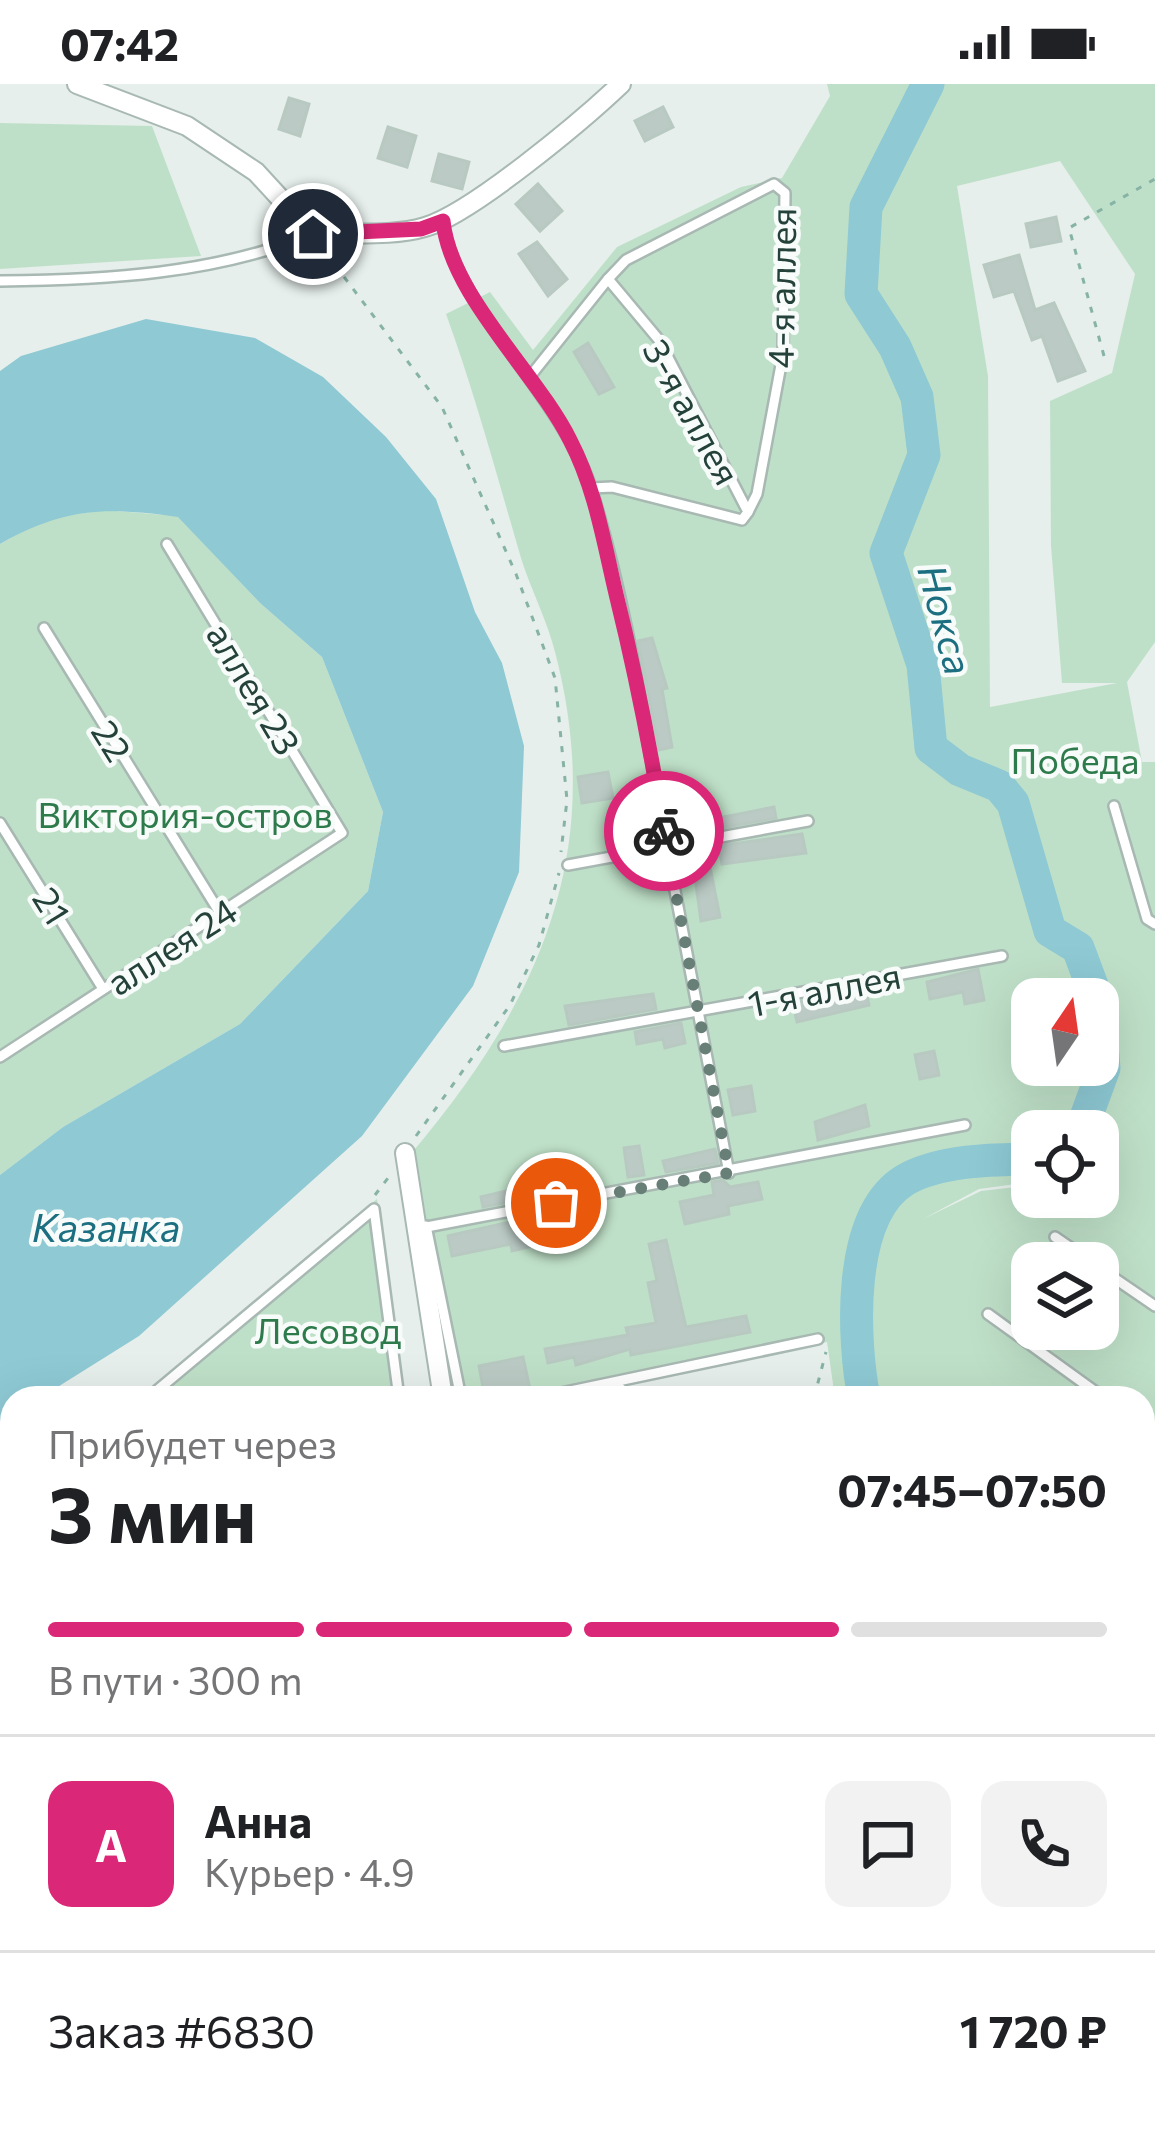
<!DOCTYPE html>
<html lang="ru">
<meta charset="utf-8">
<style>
:root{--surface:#fff;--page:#f2f2f2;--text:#202124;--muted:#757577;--line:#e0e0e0;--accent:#db2777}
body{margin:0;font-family:Commissioner,sans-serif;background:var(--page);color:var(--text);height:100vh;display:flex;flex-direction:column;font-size:45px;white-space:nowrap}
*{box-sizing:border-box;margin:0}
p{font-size:39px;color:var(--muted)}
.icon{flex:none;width:66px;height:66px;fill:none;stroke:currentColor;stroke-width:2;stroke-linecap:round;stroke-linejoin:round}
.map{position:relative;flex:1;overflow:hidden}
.side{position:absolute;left:0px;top:1302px;width:1155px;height:747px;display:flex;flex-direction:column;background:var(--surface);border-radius:36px 36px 0 0;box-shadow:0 12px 48px #0002}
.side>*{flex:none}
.needle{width:78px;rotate:13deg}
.tools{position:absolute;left:1011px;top:894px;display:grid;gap:24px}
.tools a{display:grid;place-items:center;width:108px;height:108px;border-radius:24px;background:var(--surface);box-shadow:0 12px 48px #0002;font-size:60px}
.pin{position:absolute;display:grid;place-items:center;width:102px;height:102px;color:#fff;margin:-51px;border:6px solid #fff;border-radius:50%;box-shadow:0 3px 12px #0007}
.courier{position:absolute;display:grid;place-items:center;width:120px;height:120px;margin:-60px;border:9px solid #db2777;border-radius:50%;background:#fff;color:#222;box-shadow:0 3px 15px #0007}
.head em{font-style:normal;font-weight:700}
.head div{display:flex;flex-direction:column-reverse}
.head{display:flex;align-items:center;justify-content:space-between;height:204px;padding:0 48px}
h1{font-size:78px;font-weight:700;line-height:90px}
.bar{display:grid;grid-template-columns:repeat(4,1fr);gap:18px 12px;align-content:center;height:144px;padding:0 48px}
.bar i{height:15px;border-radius:9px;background:var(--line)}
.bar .active{background:var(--accent)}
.bar p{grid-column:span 4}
.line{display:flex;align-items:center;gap:30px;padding:0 48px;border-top:3px solid var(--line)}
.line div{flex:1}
.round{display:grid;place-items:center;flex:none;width:126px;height:126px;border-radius:24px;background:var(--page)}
.status{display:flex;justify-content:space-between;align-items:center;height:84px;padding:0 60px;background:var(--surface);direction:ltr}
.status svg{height:33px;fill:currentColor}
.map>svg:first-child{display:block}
.green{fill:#bfe0c8;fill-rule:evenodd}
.water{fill:#8ec9d4}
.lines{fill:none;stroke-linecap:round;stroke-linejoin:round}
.river{stroke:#8ec9d4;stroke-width:33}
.building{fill:#bbcac4;stroke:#b8c9c2;stroke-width:3}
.service-casing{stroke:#a8b8b2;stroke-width:14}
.minor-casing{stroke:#a8b8b2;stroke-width:22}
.path{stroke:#86b3a5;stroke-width:3;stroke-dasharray:6 9;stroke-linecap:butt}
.service{stroke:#fff;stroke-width:9}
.minor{stroke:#fff;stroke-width:18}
.rail-casing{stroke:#5f7d75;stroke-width:10}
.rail{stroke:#f7fbf9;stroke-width:6;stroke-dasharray:18;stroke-linecap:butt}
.done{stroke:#687f78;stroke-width:12;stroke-dasharray:0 21.6}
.route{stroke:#db2777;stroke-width:15}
.labels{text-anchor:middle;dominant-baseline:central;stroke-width:9;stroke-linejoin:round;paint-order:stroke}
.street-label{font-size:36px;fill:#24423a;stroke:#f7fbf9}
.park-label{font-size:36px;fill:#2d7a4b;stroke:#f7fbf9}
.water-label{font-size:39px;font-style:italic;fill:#1c6f80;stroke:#f7fbf9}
</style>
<div class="status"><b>07:42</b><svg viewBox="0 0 49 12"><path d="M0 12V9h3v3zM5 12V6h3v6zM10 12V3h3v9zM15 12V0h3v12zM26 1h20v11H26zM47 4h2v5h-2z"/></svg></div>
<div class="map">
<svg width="1155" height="2047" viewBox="0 0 1155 2047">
<rect width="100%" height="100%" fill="#e6efeb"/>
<!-- green -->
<g class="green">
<path d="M827,0H1155V558L1127,598L1142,678H1155V1980L1143,1988V1314H835L827,1258L562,1314H457L410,1071C538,920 608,769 555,568C547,536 531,506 521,474C497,392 475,310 446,230L490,208L533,266L617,163L741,103L782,94L830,12ZM1060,77L1135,190L1112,289L1050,317L1051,462L1062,599H1117L990,623L988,292L957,102ZM1032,915H1098V981H1032ZM1032,1047H1098V1113H1032V1101L981,1107L923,1135L979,1105L1032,1098ZM1032,1179H1098V1245H1032Z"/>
<path d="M0,39L152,42L201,172L0,185Z"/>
<path d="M104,426L178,432L260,519L322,573L383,728L368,807L240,940L63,1043L0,1091V460L45,435Z"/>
<path d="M377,1115L404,1314H140L163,1298Z"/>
<path d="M12,1404V2037H572L573,2047H0V1412Z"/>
<path d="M614,2037H1074L1060,2047H615Z"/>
</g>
<!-- water -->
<path class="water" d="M146,235L255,254L323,293L386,353L436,415L475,528L502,579L524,662L519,788L473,902L362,1052L139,1252L40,1314H12V1331L0,1339V1091L63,1043L240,940L368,807L383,728L322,573L260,519L178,433C105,423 66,423 0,460V287L21,272Z"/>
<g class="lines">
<!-- river -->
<g class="river">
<path d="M928,0L866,123L861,210L895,263L917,313L924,371L886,469L923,581L931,664L960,686L999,702L1013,719L1050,847L1078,864L1097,915"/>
<path d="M1081,1047L1104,984L1098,917"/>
<path d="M864,1314C853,1257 846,1132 905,1096C937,1077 996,1074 1032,1076"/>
<path d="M1143,1831L1155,1843"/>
</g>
</g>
<!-- building -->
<g class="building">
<path d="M289,14L309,20L300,52L279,45Z"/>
<path d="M663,23L673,43L645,57L635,37Z"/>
<path d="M388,43L416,52L407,83L378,74Z"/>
<path d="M439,70L469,78L462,105L432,97Z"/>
<path d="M538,100L562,127L540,147L516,120Z"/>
<path d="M1056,133L1061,157L1031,163L1026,140Z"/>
<path d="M537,158L567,195L548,212L519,170Z"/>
<path d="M1019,171L1035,226L1054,219L1085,287L1058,297L1042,252L1032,256L1014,207L994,213L984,181Z"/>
<path d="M588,259L614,303L599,310L574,268Z"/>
<path d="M652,554L667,604L662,605L672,663L659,666L638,557Z"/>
<path d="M608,688L613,714L582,719L578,693Z"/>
<path d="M774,723L776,734L721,744L719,734Z"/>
<path d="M802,750L806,769L722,780L719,765L725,761Z"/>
<path d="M710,783L720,833L701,837L694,786Z"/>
<path d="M978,885L984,916L965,920L963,908L930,915L927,898Z"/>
<path d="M866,906L869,921L797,938L793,919Z"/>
<path d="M653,910L656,925L569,941L565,922Z"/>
<path d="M681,939L685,959L665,964L663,955L637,960L635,948Z"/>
<path d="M934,967L939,991L920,995L915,971Z"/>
<path d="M751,1002L755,1027L733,1031L728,1006Z"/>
<path d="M865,1021L869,1042L818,1056L815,1038Z"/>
<path d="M639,1062L644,1091L628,1093L624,1064Z"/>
<path d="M715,1065L718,1079L666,1088L663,1077Z"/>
<path d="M557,1095L560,1108L483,1123L481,1113Z"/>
<path d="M723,1096L730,1103L758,1098L762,1115L728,1122L729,1130L685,1140L680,1118L714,1111L712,1098Z"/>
<path d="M564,1126L566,1136L593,1131L597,1147L512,1167L511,1160L452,1172L448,1152Z"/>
<path d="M666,1156L686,1243L746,1232L750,1248L631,1271L630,1265L576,1281L574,1273L548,1279L545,1265L628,1251L626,1244L656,1239L648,1199L657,1197L649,1160Z"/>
<path d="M523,1273L530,1305L485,1314L479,1282Z"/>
</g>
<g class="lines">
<!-- service casing -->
<g class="service-casing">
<g id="service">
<path d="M443,137C453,222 564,314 592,407C628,524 645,645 667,765C687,873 709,981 729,1089"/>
<path d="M608,195L626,176L774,100L785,109L783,270L757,410L748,428"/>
<path d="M0,197C105,196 215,190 313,150"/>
<path d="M532,290L608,195L659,256L748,428L742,436L612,403L592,404"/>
<path d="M44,544L220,829"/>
<path d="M1114,722L1147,835L1155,840"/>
<path d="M0,739L103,905"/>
<path d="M568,781L808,737"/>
<path d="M504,962L1002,872"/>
<path d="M0,973L342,749L167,460"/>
<path d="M426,1142L461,1314"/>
<path d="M416,1145L965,1041"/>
<path d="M1055,1153L1093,1179"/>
<path d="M1098,1183L1155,1222"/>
<path d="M988,1230L1104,1314"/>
<path d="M148,1314L374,1125L399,1314"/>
<path d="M537,1314L818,1255"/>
<path d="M1143,1343L1155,1351"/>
<path d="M0,1427L12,1418"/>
<path d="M1143,1476L1149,1481L1155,1474"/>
<path d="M0,1555L12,1569"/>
<path d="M0,1658L12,1649"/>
<path d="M0,1879L12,1870"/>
<path d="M67,2047L79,2037"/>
<path d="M347,2047L359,2037"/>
</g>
</g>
<!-- minor casing -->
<g class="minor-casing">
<g id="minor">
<path d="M77,0L187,42L256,88L313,150C348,148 392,153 425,143C471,130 583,36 621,0"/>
<path d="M405,1069L443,1314"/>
<path d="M617,1307L619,1314"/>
<path d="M585,2037L586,2047"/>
</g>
</g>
<!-- path -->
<g class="path">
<path d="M326,169L442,323L516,490L555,594L567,716L561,768"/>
<path d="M1104,272L1069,144L1155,95"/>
<path d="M416,1052L510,921L539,861L559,789"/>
<path d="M375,1111L391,1090"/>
<path d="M814,1314L826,1268"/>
<path d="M0,1368L12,1360"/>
<path d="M1143,1885L1155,1909"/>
<path d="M1143,1907L1155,1918"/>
<path d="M1143,1997L1155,1988"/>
<path d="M1072,2047L1086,2037"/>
</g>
<!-- service -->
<use href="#service" class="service"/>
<!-- minor -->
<use href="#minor" class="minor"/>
<!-- rail casing -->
<g class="rail-casing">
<path id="rail" d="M1143,2047L1155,2037"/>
</g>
<!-- rail -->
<use href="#rail" class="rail"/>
</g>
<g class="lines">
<!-- done -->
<path class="done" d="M556,1119L729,1089L664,747"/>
<!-- route -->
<path class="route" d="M313,150L421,145L443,137C451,212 536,288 570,356C596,406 604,460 617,514C636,591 651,668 664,747"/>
</g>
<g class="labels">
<!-- street labels -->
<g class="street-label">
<text transform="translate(780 204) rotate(-89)">4-я аллея</text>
<text transform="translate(693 327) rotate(61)">3-я аллея</text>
<text transform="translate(255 604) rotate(59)">аллея 23</text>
<text transform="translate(113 656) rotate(58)">22</text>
<text transform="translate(53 821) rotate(58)">21</text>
<text transform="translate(171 861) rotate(-33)">аллея 24</text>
<text transform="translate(824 904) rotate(-11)">1-я аллея</text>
</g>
<!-- park labels -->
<g class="park-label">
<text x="1075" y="675">Победа</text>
<text x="185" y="729">Виктория-остров</text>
<text x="328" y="1245">Лесовод</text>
</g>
<!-- water labels -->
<g class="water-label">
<text transform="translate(947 535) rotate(75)">Нокса</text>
<text x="106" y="1142">Казанка</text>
</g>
</g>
</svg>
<div class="tools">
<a><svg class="needle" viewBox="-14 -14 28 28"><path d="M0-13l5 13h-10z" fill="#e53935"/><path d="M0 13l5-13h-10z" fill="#757577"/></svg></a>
<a><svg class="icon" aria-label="locate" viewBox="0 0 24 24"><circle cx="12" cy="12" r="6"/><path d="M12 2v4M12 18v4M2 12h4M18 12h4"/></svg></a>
<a><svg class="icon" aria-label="layers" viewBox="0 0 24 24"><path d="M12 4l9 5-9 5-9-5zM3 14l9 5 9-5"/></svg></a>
</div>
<div class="pin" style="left:556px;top:1119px;background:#ea580c"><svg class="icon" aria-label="bag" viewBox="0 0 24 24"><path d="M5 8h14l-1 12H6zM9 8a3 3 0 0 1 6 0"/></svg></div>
<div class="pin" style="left:313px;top:150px;background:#1f2937"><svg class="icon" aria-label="home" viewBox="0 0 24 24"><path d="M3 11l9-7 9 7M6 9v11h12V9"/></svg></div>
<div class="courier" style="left:664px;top:747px"><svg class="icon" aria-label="bike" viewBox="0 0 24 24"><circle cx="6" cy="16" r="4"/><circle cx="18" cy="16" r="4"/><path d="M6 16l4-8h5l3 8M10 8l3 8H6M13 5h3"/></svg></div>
<section class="side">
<div class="head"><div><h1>3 мин</h1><p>Прибудет через</p></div><em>07:45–07:50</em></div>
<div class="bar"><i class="active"></i><i class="active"></i><i class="active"></i><i></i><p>В пути · 300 m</p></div>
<div class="line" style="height:216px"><b class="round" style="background:var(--accent);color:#fff">А</b><div><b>Анна</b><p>Курьер · 4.9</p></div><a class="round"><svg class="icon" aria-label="chat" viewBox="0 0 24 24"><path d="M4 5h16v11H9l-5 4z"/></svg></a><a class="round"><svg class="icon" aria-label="phone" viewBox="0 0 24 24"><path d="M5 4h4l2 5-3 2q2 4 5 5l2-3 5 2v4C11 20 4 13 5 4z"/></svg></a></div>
<div class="line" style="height:156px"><div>Заказ #6830</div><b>1 720 ₽</b></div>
</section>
</div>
